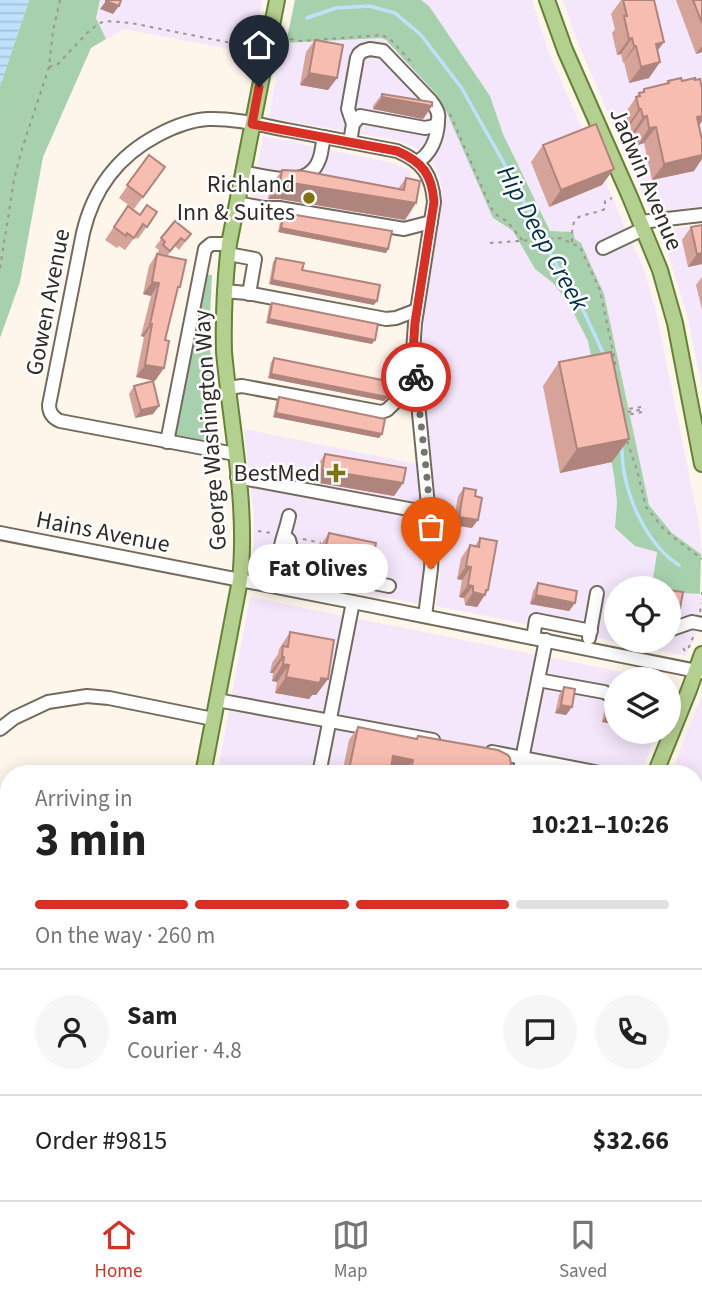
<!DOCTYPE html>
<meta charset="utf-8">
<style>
:root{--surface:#fff;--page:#f6f6f6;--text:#222;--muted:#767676;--line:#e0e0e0;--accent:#d93025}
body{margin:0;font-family:"Source Sans 3",sans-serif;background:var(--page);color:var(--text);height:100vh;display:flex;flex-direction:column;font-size:26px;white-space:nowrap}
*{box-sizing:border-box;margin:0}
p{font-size:23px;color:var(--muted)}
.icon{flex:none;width:38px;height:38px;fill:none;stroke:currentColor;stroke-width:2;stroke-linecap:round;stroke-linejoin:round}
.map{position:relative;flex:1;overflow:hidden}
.drawer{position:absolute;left:0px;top:765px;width:704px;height:436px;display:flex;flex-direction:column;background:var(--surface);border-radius:28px 28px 0 0;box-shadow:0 4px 18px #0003}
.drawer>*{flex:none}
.controls{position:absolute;left:604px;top:576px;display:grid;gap:14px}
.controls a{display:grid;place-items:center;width:77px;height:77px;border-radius:50%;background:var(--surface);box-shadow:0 4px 18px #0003;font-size:35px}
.pin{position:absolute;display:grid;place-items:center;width:60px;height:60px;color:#fff;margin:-72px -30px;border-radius:50% 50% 50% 0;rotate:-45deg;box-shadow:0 0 7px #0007}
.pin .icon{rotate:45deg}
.courier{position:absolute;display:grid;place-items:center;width:70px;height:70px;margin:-35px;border:5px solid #d93025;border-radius:50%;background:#fff;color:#222;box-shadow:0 2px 9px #0007}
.bubble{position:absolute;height:49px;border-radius:24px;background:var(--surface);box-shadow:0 4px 18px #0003;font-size:23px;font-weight:700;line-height:49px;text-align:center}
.overview em{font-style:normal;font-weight:700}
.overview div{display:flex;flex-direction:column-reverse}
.overview{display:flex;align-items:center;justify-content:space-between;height:119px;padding:0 35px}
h1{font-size:46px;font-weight:700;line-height:52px}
.bar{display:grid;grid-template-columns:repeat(4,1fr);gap:10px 7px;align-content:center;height:84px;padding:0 35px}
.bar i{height:9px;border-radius:5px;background:var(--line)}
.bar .active{background:var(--accent)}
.bar p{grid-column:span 4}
.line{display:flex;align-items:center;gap:18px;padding:0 35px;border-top:2px solid var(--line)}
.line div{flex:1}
.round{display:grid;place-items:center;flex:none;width:74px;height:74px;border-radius:37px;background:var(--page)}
.tab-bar{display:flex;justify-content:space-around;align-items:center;height:98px;border-top:2px solid var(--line);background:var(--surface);font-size:19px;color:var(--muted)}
.tab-bar a{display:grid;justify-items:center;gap:4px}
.tab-bar .active{color:var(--accent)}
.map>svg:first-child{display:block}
.commercial{fill:#f5e7fb}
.green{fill:#a7d1ad}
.water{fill:url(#water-rules)}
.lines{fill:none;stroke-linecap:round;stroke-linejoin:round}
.stream{stroke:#bee1fc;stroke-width:3.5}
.minor-casing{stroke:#736a5d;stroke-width:16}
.major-casing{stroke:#658239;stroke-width:18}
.path{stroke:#9c968d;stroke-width:2;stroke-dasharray:3.5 5;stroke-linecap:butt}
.minor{stroke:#fff;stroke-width:12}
.major{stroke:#b4d08f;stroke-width:14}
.path-bridge{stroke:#9c968d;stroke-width:2;stroke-dasharray:3.5 5;stroke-linecap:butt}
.wall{fill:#d5a398}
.shaded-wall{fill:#ae847c}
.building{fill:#f8bdb1;stroke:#ae847c;stroke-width:2}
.done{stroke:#77726a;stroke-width:7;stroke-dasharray:0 12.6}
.route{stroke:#d93025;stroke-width:9}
.poi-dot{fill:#817111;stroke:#fff;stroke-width:2.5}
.labels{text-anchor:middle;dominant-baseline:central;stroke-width:5;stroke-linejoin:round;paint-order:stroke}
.street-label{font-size:24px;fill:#2f2b25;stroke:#fff}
.poi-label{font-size:24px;fill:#2f2b25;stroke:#fff;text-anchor:end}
.water-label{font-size:26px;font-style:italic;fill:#00304c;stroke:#fff}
</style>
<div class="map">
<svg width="702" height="1200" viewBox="0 0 702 1200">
<defs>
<pattern id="water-rules" width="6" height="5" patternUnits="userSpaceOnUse" patternTransform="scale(1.75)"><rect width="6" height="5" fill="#bee1fc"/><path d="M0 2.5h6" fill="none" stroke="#a4c1d8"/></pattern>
</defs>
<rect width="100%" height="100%" fill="#fef6ea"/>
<!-- commercial -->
<g class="commercial">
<path d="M100,0H262L252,53L124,29L106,39L96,18Z"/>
<path d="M421,0H532L549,53L644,270L655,307L699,523L702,554L672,533L649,505L604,294L572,232L550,231L503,134L490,96L429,7Z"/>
<path d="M563,0H702V206L651,213L576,38Z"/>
<path d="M381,38L390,43L437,95L447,113L496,221L513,231L535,269L553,283L568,302L588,341L614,475L617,502L615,528L635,546L657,551L652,586L661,588H616V640H668L669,590L683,593L700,594L702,597L701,617L694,639L686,656L436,606L441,566V545L420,360V335L442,202L441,181L433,163L418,149L396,140L269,118L282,42L296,43Z"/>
<path d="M263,136L393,163L408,169L416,185L409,229L251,198Z"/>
<path d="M702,225V387L687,314L660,230Z"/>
<path d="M244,429L417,464L423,508L421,523L425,546L424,579L419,604L253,570L254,518Z"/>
<path d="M250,597L657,679H616V732H657L641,773L217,774Z"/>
<path d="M702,695V950L695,951V774H671Z"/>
<path d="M138,1192H492L491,1200H137Z"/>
</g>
<!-- green -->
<g class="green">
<path d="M29,0H100L96,18L106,39L91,48L43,157L20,282L0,338V86Z"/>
<path d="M295,0H421L429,6L490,96L503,134L550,231L573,232L575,239L581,243L604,294L649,505L672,533L701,554L700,594L683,593L669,590L668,588L652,586L657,552L635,546L615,528L617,502L614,475L588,341L568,302L553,283L535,269L513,231L493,218L447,113L437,95L386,40L381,38L286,43Z"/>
<path d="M202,274L212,275L209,338L218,434L216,439L209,441L172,434Z"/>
<path d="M9,1108V1192H109L107,1200H0V1130Z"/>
</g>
<!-- water -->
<path class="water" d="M0,0H29L0,86Z"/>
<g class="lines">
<!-- stream -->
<g class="stream">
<path d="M307,18L336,8L369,6L395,13L421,35L461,87L510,174L548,250L585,314L604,355"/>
<path d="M621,445C623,454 622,463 624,472C630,505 649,546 679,565"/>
</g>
<!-- minor casing -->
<g class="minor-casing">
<g id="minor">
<path d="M350,142L353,124L348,109L357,58L359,54L363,51L370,49L383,51L431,101C437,109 442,117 435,126L425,128L360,116L353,124"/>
<path d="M417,162C431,154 437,138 438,123"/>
<path d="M243,172C266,177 308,190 319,160C322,153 322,144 324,137"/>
<path d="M237,203L264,208H279L404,229L431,222"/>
<path d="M641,222L702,215"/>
<path d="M603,248L643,229"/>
<path d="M228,254L255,259L249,294"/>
<path d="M224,291L247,293L386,319L396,318L417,310"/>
<path d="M228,388L242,386L381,412L387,410L416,382"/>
<path d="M167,442L205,249L211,244H229"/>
<path d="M235,454L60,421C53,418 49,413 49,405L83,233C93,190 118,156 158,135C173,127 190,120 208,119C234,118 261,125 287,130C324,137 360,144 397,151C423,162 432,175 434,202L415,323L413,352L432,546L431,569L425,616"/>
<path d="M237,477L430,513"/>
<path d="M289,516C286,531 280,543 279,557L285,565L389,586"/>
<path d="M0,533L353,602L702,672"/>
<path d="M285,536L289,540L296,568"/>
<path d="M668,628L672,629L692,622L702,624"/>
<path d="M533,638L536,620L591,631"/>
<path d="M589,638L597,593"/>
<path d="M538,680L604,692L616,698"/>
<path d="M217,700L433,740"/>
<path d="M0,729L14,718L48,702L87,696L109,698L213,719"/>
<path d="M492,752L605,774"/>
<path d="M319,774L353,602"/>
<path d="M519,774L546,640"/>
<path d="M0,917L9,920"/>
<path d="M695,1105L702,1104"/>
<path d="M0,1112L9,1089"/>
<path d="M235,1200L236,1192"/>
<path d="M335,1200L337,1192"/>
<path d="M438,1200L440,1192"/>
</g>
</g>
<!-- major casing -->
<g class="major-casing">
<g id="major">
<path d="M547,0L565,50L630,197L660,270L675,323L702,464"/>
<path d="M203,774L240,580C248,505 231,428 224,352C223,316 225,280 229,244L277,0"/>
<path d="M655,774L689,690L702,654"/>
<path d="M122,1200L123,1192"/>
<path d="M506,1200L507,1192"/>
</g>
</g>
<!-- path -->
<g class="path">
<path d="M282,41L290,39L301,41L382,35L391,40L414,65"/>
<path d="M49,67L58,64L90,30L100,23L106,21L131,23L251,47L255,46"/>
<path d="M450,114L491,208L498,216L507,221L523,241"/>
<path d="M572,242C571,209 581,219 605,209V201L612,198"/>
<path d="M490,243L560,238L580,247L600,290L615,361V370"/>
<path d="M0,268L14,180L21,152L49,67L53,31L60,0"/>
<path d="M628,412L645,409"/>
<path d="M627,441L637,470L646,507L663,528L673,537L702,559"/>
<path d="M258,531L271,533"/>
<path d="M303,539L321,543"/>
<path d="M315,558L318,543"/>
<path d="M702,592V595"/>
<path d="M700,612L702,603"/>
<path d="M685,651L683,648L689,647L694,635"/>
<path d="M18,1200H20"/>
</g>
<!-- minor -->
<use href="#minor" class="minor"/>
<!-- major -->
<use href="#major" class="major"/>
<!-- path-bridge -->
<g class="path-bridge">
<path d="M621,410L641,407"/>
<path d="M622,416L642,412"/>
</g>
</g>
<!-- wall -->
<g class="wall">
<path d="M621,0H654L664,42L657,51L660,62L649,78L629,83L624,62L623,63L621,54L617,55L612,33L615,29L611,14Z"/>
<path d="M676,0H702V52L696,54Z"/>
<path d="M315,40L337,78L328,90L300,85L306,52Z"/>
<path d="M695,80L702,88V121L699,126L694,171L652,180L644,143L638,145L635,133H632L630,125H628L625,113L639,93L642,92L644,89L666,84L668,81Z"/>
<path d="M382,94L432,106L423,119L373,109V106Z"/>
<path d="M543,145L602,185L549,207L531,162Z"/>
<path d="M149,155L165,167L134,209L119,198Z"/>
<path d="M282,170L398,189L406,178L405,220L280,199H268L270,187Z"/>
<path d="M128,206L140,215L157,212L138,239L135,237L125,250L119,246L117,248L105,240Z"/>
<path d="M284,213L388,249L386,253L278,232L281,217Z"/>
<path d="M175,221L185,242L179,250L175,246L167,256L176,292L155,381L136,377L144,337L141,336L151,296L143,294L149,266L159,250L155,247Z"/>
<path d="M702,225V264L688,267L682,240L691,227Z"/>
<path d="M276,258L302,270L374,305L269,284L273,262Z"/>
<path d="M702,277V310L696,285Z"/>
<path d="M272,303L372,344L266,323L269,307Z"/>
<path d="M274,358L390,394L384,401L268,378L271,362Z"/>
<path d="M559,362L612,462L560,473L543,386Z"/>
<path d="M134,386L159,406L153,414L135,418L129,394Z"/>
<path d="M279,397L382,434L379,438L273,417L276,402Z"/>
<path d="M325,454L403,483L394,496L314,482L317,466Z"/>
<path d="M464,488L475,496L472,528L453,525L458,496Z"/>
<path d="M329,533L373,560L364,572L316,562L320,546Z"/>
<path d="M480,538L488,590L477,607L465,605L464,598L459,597L462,580L457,579L461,558L470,545L475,546Z"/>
<path d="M538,583L575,603L569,611L530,604L533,591Z"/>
<path d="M290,632L328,679L316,695H312L309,699L275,693L277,682L272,681L273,673H270L272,663L278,654L279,649Z"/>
<path d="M564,687L572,707L566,715L555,713L559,695Z"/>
<path d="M611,698L616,699V724L602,722L605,707Z"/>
<path d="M358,727L416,739L418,736L507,774H404V772L390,770V774H342L349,740Z"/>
<path d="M261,1192H327L325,1200H259Z"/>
<path d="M346,1192H419L418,1200H344Z"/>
</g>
<!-- shaded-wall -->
<g class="shaded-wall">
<path d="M106,1L119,6L113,14L100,9Z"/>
<path d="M632,38L621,54L617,55L629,39Z"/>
<path d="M664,42L652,58L656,44Z"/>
<path d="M634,46H636L624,62L623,63Z"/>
<path d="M702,46V52L696,54Z"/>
<path d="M660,62L649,78L629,83L641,67Z"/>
<path d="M309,73L337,78L328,90L300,85Z"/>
<path d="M382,97L432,106L423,119L373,109Z"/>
<path d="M639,109H641L630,125H628Z"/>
<path d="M647,116L635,133H632L643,117Z"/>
<path d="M702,116V121L695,131L697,117Z"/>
<path d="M656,127L644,143L638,145L649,128Z"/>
<path d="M702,155V159L694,171L652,180L664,164Z"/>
<path d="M614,169L602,185L549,207L561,190Z"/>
<path d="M280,183H292L416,203L405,220L280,199H268Z"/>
<path d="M281,228L388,249L386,253L278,232Z"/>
<path d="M702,253V264L688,267L697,254Z"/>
<path d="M272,280L377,301L374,305L269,284Z"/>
<path d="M152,282L159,283L151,296L143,294Z"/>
<path d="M269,319L375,340L372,344L266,323Z"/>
<path d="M150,324H152L144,337L141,336Z"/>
<path d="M145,365L164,368L155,381L136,377Z"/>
<path d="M271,374L390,394L384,401L268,378Z"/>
<path d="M159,406L153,414L135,418L141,410Z"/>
<path d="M276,413L382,434L379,438L273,417Z"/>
<path d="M629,439L612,462L560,473L577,449Z"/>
<path d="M322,470L403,483L394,496L314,482Z"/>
<path d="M459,517L478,520L472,528L453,525Z"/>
<path d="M325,550L373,560L364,572L316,562Z"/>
<path d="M466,566L471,567L462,580L457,579Z"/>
<path d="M468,585L473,586L464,598L459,597Z"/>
<path d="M486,590H488L477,607L465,605L473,592Z"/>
<path d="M536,595L575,603L569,611L530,604Z"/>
<path d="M668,606L680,608L677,612L668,611Z"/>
<path d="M282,656L284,657L273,673H270Z"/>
<path d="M283,664L289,665L277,682L272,681Z"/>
<path d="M286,677L321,678L328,679L316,695H312L309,699L275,693Z"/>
<path d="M561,705L572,707L566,715L555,713Z"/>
<path d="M608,714L616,715V724L602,722Z"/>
<path d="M393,756L413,760L404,772L384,768Z"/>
</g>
<!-- building -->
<g class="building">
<path d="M106,0H121L119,6L106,1Z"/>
<path d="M623,0H654L664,42L656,44L660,62L641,67L636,46H634L632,38L629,39L624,16H627Z"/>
<path d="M693,0H702V23Z"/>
<path d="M315,40L343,45L337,78L309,73Z"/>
<path d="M681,78L682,81L695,78V80L700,79L702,88V116L697,117L702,140V155L664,164L656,127L649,128L647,116L643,117L641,109H639L636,97L640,96L639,93L644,92V89L669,83L668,81Z"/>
<path d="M382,94L432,102V106L382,97Z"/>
<path d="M596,124L614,169L561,190L543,145Z"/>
<path d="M149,155L165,167L143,197L127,185Z"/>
<path d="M282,170L304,171L404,190L406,178L420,181L416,203L292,183H280Z"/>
<path d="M147,205L157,212L147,227L143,224L134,238L127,233L126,236L114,227L128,206L140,215Z"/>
<path d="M284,213L392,231L388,249L281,228Z"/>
<path d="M175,221L191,234L185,241L181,238L170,251L163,245L165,242L161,238Z"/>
<path d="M702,225V253L697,254L691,227Z"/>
<path d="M157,254L186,260L180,287H178L165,340L169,341L164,368L145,365L152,324H150L159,283L152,282Z"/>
<path d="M276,258L304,263L302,270L380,285L377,301L272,280Z"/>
<path d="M272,303L378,324L375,340L269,319Z"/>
<path d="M611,352L629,439L577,449L559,362Z"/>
<path d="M274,358L392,382L390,394L387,397L271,374Z"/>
<path d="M153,381L159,406L141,410L134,386Z"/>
<path d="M279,397L385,419L382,434L276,413Z"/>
<path d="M325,454L406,468L403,483L322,470Z"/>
<path d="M464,488L476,490L475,496L482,498L478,520L459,517Z"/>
<path d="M329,533L376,543L373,560L325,550Z"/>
<path d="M480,538L497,541L488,590H486L485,595L473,592V586L468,585L471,567L466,566L470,545L479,547Z"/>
<path d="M538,583L577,591L575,603L536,595Z"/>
<path d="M646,585L660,588H645Z"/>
<path d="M668,590L683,592L680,608L668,606Z"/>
<path d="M290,632L334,640L328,679L321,678L320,683L286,677L289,665L283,664L284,657L282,656L283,646L288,647Z"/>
<path d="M564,687L575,689L572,707L561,705Z"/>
<path d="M611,698L616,699V715L608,714Z"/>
<path d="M358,727L417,739L418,736L498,750L508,755L510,758L511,764L507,774H410L413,760L393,756L390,774H348Z"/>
<path d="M695,1010L701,1011L695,1040Z"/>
<path d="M267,1192H327L325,1200H266Z"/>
<path d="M351,1192H419L418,1200H349Z"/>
<path d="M561,1192H575L571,1200H557Z"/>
</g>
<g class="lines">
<!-- done -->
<path class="done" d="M416,377C422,441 433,505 431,569"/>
<!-- route -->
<path class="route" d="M259,87L252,124L397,151C423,162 432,175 434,202L415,323L413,352L416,377"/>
</g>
<!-- markers -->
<g class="poi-dot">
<circle cx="309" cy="198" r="7"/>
<path d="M332.5 462.5h7v7h7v7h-7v7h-7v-7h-7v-7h7z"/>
</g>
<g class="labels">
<!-- street labels -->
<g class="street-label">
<text transform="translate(646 179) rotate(67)">Jadwin Avenue</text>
<text transform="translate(48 302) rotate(-79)">Gowen Avenue</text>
<text transform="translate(210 430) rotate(-94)">George Washington Way</text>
<text transform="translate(103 532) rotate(11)">Hains Avenue</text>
</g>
<!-- poi labels -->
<g class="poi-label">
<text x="295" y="184">Richland<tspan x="295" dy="28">Inn &amp; Suites</tspan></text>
<text x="320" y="473">BestMed</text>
</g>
<!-- water labels -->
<g class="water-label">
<text transform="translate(543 238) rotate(61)">Hip Deep Creek</text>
</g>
</g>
</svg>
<div class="controls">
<a><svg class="icon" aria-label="locate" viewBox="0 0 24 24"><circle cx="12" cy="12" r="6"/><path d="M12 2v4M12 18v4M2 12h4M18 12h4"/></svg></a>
<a><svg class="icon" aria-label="layers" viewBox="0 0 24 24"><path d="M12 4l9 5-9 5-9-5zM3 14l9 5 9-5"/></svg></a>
</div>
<div class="pin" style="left:431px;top:569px;background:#ea580c"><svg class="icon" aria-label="bag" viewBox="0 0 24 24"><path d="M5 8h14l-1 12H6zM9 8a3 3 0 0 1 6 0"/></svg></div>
<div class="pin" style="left:259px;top:87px;background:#1f2937"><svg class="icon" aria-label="home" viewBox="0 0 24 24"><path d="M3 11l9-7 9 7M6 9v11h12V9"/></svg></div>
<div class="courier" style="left:416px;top:377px"><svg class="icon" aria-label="bike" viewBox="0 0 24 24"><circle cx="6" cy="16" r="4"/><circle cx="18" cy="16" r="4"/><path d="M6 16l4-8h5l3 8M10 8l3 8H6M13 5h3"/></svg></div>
<div class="bubble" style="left:248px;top:544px;width:140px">Fat Olives</div>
<section class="drawer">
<div class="overview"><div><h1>3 min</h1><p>Arriving in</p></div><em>10:21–10:26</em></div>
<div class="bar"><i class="active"></i><i class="active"></i><i class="active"></i><i></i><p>On the way · 260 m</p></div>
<div class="line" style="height:126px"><a class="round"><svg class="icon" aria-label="person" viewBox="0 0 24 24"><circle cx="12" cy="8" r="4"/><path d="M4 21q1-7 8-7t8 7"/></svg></a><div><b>Sam</b><p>Courier · 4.8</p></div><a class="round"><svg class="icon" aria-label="chat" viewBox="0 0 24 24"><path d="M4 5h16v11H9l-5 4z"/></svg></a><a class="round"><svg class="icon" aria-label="phone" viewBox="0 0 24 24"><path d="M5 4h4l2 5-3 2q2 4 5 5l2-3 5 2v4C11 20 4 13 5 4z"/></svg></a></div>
<div class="line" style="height:91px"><div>Order #9815</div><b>$32.66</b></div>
</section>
</div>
<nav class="tab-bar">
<a class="active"><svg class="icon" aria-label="home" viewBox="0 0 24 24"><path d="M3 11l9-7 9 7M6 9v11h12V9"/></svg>Home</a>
<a><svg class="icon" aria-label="map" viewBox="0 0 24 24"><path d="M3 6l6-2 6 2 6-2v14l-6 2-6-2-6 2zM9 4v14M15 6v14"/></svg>Map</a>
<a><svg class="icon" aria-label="saved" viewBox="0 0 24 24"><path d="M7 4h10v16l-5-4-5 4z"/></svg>Saved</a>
</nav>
